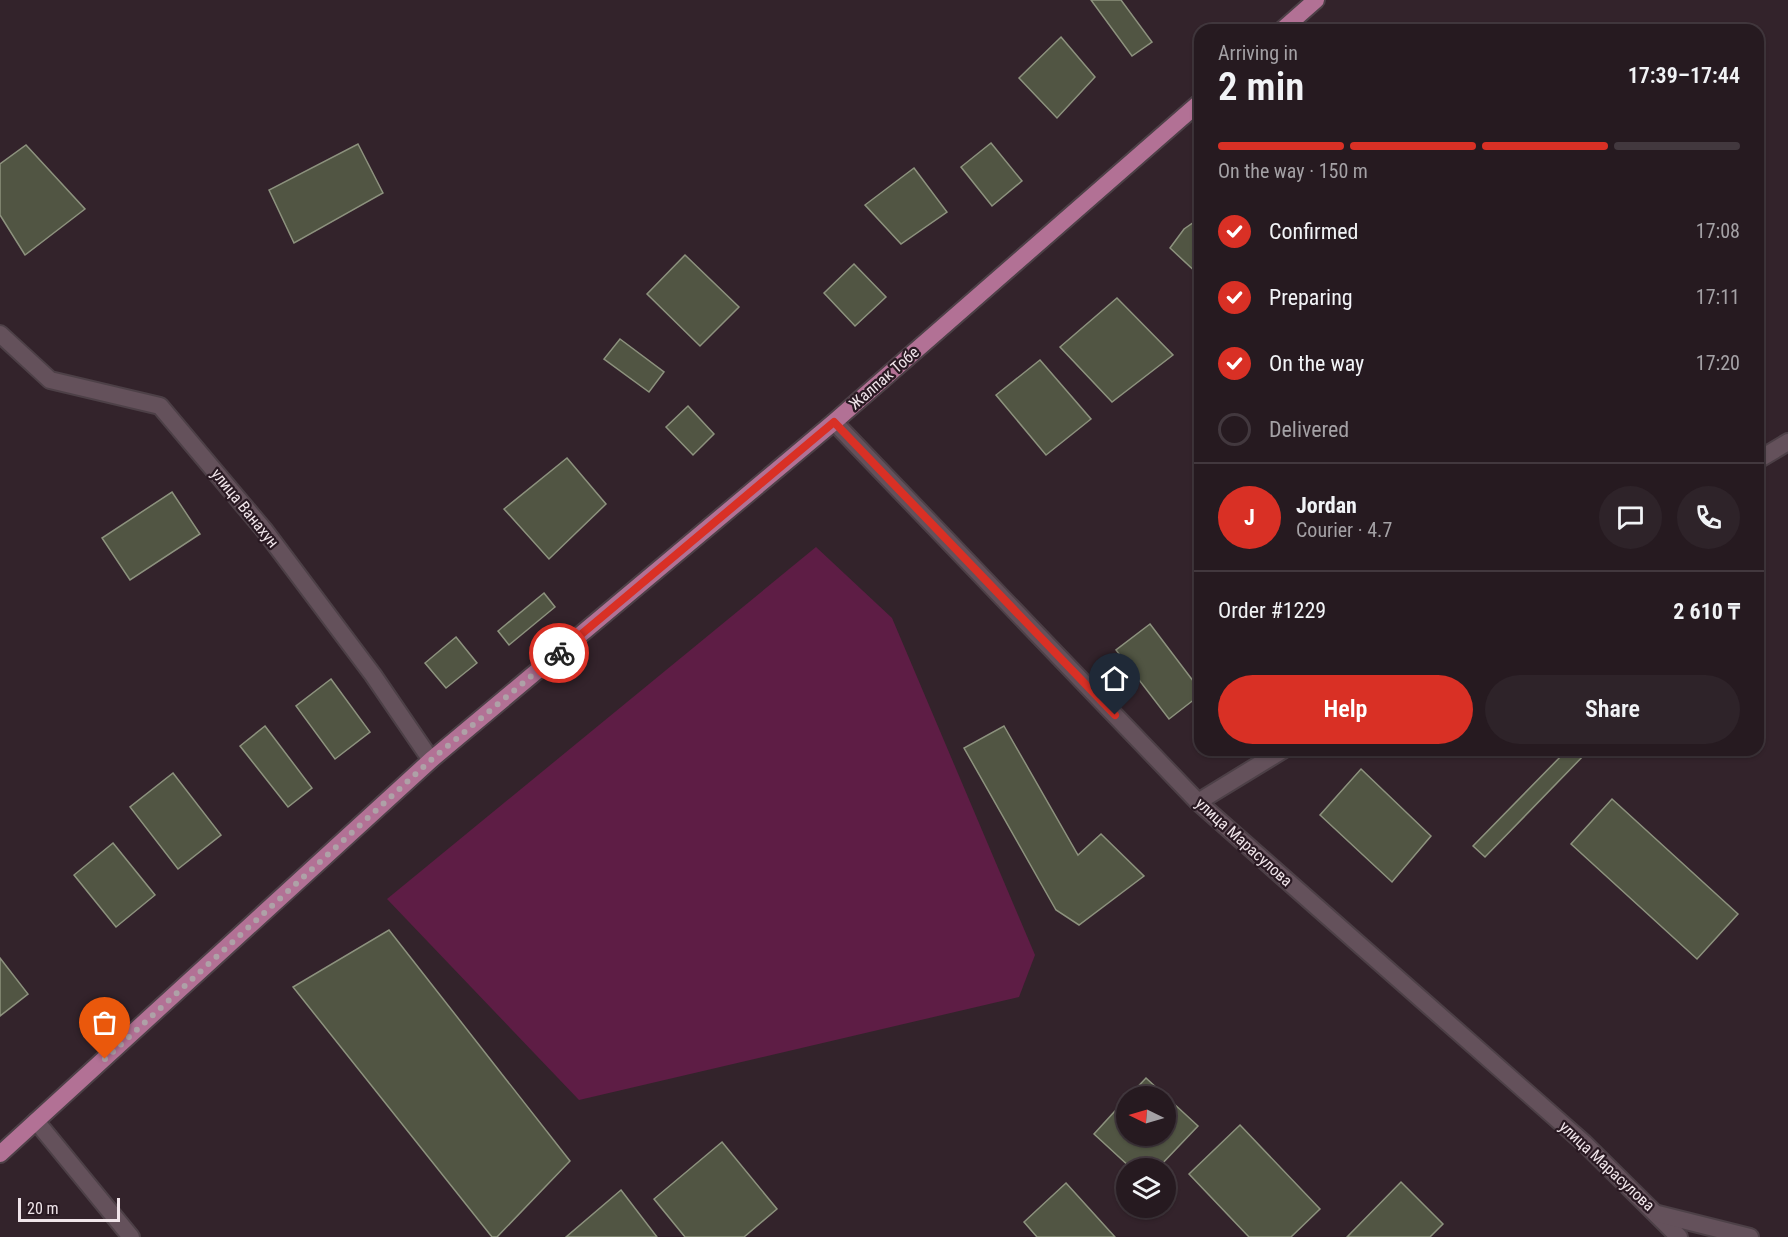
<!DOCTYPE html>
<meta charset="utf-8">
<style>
:root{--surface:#261a20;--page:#2e2329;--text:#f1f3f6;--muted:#a4a1a5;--line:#42383e;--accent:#d93025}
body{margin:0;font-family:"Roboto Condensed",sans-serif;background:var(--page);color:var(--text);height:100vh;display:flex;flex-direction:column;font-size:22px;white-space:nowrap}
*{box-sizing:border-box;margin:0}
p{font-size:20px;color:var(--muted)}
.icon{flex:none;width:33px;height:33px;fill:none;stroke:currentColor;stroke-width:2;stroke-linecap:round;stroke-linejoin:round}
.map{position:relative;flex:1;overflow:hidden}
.side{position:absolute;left:1194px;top:24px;width:570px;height:732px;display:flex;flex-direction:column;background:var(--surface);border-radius:18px;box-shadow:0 2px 4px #0004,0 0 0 2px var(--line)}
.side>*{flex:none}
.needle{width:39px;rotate:275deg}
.tools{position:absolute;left:1116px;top:1086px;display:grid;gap:12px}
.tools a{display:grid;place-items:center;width:60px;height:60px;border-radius:50%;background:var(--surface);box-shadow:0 2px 4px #0004,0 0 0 2px var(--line);font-size:30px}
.scale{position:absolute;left:18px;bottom:15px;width:102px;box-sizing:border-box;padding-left:6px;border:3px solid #f0e5ea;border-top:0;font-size:16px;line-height:21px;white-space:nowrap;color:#f0e5ea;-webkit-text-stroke:4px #291922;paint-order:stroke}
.pin{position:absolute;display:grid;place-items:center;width:51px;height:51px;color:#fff;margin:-62px -26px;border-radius:50% 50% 50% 0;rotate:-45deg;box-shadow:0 0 6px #0007}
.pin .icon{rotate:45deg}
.courier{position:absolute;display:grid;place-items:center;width:60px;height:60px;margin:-30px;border:4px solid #d93025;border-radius:50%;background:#fff;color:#222;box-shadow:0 2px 8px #0007}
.summary em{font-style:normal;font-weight:600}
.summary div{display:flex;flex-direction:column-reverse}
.summary{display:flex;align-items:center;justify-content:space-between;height:102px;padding:0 24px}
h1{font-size:39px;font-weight:600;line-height:45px}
.bar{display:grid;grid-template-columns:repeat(4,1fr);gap:9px 6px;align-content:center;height:72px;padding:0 24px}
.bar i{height:8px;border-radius:4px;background:var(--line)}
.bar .selected{background:var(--accent)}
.bar p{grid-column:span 4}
.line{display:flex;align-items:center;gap:15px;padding:0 24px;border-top:2px solid var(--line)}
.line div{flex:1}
.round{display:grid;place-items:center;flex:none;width:63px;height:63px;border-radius:32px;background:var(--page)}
ol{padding:0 24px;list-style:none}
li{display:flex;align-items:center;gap:18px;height:66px}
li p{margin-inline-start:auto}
li .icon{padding:6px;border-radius:50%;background:var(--accent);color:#fff;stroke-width:4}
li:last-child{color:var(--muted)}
li i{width:33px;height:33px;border:3px solid var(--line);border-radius:50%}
.action{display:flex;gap:12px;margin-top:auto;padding:12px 24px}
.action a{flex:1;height:69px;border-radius:36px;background:var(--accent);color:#fff;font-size:24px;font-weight:600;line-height:69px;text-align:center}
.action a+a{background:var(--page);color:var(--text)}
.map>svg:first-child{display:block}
.green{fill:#5e1d45}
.building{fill:#515543;stroke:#8d927e;stroke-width:1.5}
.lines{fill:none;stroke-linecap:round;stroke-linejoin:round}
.service-casing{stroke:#4d4047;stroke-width:20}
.minor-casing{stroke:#4d4047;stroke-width:20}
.primary-casing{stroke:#4d4047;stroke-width:20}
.service{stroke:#64515b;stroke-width:16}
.minor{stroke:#64515b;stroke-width:16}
.primary{stroke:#b27195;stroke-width:16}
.done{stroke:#aea1a7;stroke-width:6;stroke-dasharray:0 10.8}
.route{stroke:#d93025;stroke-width:8}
.labels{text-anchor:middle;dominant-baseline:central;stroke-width:4.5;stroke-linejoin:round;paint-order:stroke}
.street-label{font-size:16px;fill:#f0e5ea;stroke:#291922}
</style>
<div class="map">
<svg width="1788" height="1237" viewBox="0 0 1788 1237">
<rect width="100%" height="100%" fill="#33232b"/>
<!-- green -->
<path class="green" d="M816,547L892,618L1035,955L1019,997L579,1100L387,899Z"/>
<!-- building -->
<g class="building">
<path d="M1091,0H1121L1152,42L1132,56Z"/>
<path d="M1061,37L1095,77L1057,118L1019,78Z"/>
<path d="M991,143L1022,181L992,206L961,167Z"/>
<path d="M358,144L383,193L294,243L269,190Z"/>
<path d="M26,145L85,209L25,255L0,215V164Z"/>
<path d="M914,168L947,212L901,244L865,205Z"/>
<path d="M1200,218V276L1170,248L1184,229Z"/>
<path d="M685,255L739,307L700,346L647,294Z"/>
<path d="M854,264L886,297L855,326L824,293Z"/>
<path d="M1117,298L1173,355L1112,402L1060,347Z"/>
<path d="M620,339L664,372L649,392L604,359Z"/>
<path d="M1040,360L1091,419L1046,455L996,395Z"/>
<path d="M688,406L714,434L693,455L666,427Z"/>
<path d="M567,458L606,504L549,559L504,509Z"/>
<path d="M172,492L200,534L130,580L102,538Z"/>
<path d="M544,593L555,607L509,645L498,631Z"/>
<path d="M1150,624L1200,690V695L1169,719L1116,650Z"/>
<path d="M456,637L477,663L446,688L425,663Z"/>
<path d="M331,679L370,732L335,759L296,706Z"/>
<path d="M265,726L312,788L288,807L240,746Z"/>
<path d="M1004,726L1078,855L1101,834L1144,876L1079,925L1056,910L964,748Z"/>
<path d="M1567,750H1589L1485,857L1473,846Z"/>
<path d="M1361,769L1431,836L1392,882L1320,815Z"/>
<path d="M173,773L221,835L178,869L130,807Z"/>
<path d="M1612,799L1738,914L1697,959L1571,844Z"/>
<path d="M113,843L155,895L116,927L74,875Z"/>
<path d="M389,930L570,1161L497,1237H492L293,987Z"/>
<path d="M0,958L28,994L0,1016Z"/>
<path d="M1146,1078L1198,1126L1158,1168H1131L1094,1134L1126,1099V1136H1166V1096H1129Z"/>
<path d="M1240,1125L1320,1209L1291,1237H1249L1189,1174Z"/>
<path d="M722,1142L777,1209L744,1237H685L654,1199Z"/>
<path d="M1401,1182L1443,1224L1430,1237H1347Z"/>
<path d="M1066,1183L1115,1237H1037L1024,1222Z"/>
<path d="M621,1190L657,1237H566Z"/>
</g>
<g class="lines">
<!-- service casing -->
<g class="service-casing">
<path id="service" d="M36,1121L131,1237"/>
</g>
<!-- minor casing -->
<g class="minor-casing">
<g id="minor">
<path d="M0,334L50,380L160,406L265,531L373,675L431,760"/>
<path d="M834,422L1198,802L1584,1143L1679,1237"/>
<path d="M1758,460L1788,442"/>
<path d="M1198,802L1283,750"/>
<path d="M1658,1214L1750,1237"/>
</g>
</g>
<!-- primary casing -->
<g class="primary-casing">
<g id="primary">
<path d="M1282,30L1316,0"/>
<path d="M0,1154L431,760L834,422L1200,102"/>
</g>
</g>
<!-- service -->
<use href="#service" class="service"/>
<!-- minor -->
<use href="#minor" class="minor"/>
<!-- primary -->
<use href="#primary" class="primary"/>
</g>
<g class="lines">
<!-- done -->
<path class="done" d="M105,1059L431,760L559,653"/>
<!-- route -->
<path class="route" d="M559,653L834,422L1115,715"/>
</g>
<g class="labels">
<!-- street labels -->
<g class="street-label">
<text transform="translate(884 378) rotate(-41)">Жалпак Тобе</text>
<text transform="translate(245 508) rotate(51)">улица Ванахун</text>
<text transform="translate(1244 842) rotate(42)">улица Марасулова</text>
<text transform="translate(1607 1166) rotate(43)">улица Марасулова</text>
</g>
</g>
</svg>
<div class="tools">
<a><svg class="needle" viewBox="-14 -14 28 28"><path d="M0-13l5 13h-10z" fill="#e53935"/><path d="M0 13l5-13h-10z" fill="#a4a1a5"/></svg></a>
<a><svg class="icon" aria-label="layers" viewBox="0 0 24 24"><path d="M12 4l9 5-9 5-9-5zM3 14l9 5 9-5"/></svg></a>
</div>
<div class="scale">20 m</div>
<div class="pin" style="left:105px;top:1059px;background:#ea580c"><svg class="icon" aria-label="bag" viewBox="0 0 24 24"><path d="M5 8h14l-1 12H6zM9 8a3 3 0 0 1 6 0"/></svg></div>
<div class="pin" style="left:1115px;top:715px;background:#1f2937"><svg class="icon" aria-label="home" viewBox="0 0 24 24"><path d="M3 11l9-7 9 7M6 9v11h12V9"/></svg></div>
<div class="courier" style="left:559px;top:653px"><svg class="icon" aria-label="bike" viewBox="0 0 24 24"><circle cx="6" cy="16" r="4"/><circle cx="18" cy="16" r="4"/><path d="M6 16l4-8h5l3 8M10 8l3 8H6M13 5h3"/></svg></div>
<section class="side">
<div class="summary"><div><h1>2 min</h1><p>Arriving in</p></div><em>17:39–17:44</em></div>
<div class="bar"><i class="selected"></i><i class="selected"></i><i class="selected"></i><i></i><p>On the way · 150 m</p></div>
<ol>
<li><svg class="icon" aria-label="check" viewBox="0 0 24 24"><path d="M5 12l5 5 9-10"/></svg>Confirmed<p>17:08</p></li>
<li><svg class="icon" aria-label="check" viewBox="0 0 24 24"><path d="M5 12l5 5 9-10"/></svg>Preparing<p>17:11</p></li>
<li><svg class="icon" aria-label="check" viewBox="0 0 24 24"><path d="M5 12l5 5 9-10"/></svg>On the way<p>17:20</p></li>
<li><i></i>Delivered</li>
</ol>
<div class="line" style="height:108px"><b class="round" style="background:var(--accent);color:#fff">J</b><div><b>Jordan</b><p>Courier · 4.7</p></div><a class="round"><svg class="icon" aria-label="chat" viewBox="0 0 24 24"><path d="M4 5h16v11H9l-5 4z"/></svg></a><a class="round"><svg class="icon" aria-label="phone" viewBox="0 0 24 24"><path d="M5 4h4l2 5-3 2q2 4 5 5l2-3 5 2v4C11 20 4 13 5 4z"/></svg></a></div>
<div class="line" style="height:78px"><div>Order #1229</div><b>2 610 ₸</b></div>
<div class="action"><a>Help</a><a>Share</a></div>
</section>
</div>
